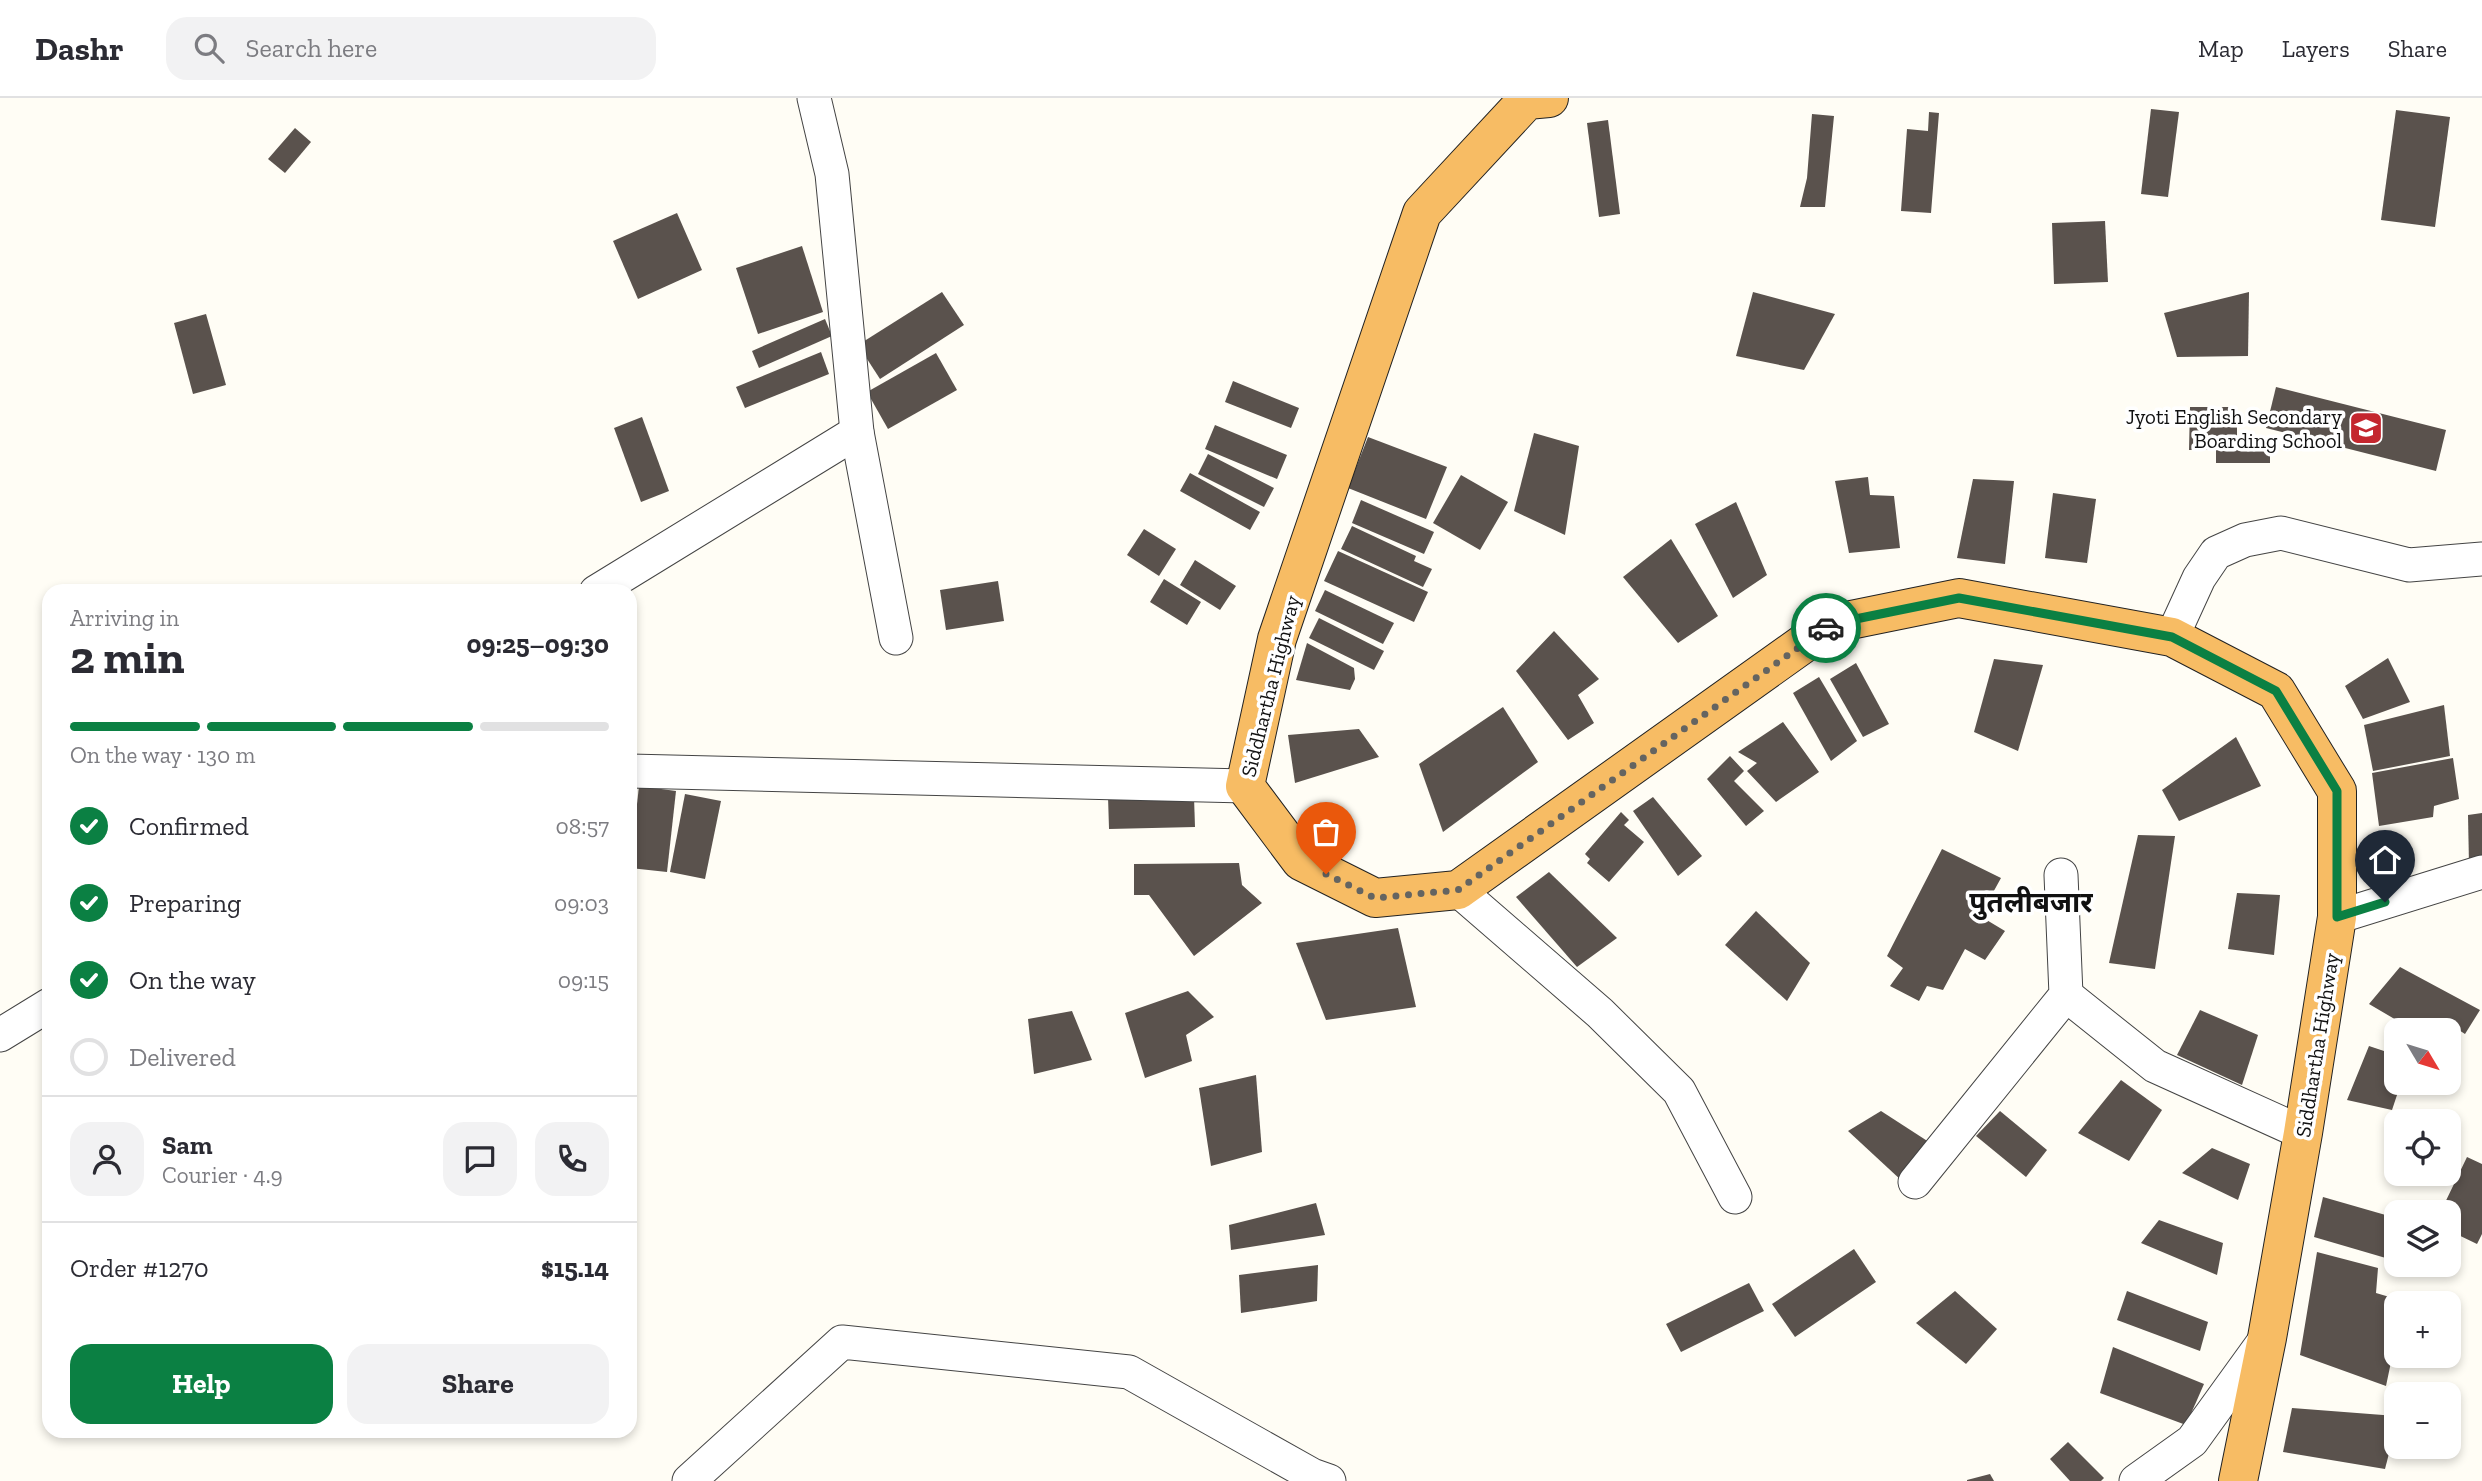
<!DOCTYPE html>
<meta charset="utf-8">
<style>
:root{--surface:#fff;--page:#f2f2f3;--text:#2b2b33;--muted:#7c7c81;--line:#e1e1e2;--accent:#0b8043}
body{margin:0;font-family:"Zilla Slab","Noto Sans Devanagari",serif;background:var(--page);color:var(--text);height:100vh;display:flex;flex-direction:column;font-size:26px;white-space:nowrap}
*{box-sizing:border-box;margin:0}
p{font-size:23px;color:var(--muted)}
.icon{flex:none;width:38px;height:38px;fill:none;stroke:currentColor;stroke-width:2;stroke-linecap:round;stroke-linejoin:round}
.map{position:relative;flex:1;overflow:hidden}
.details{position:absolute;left:42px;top:486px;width:595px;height:854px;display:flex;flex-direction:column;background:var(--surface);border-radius:21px;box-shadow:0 4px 10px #0003}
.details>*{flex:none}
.needle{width:46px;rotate:128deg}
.controls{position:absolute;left:2384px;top:920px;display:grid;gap:14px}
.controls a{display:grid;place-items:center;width:77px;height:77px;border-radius:14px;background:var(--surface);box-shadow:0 4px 10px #0003;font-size:35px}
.pin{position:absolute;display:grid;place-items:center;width:60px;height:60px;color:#fff;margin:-72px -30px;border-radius:50% 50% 50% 0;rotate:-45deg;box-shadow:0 0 7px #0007}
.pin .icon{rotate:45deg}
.courier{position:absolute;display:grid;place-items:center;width:70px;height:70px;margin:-35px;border:5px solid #0b8043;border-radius:50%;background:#fff;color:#222;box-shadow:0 2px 9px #0007}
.summary em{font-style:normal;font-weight:700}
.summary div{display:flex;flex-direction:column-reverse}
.summary{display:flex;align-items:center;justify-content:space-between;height:119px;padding:0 28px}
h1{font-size:46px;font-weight:700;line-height:52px}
.bar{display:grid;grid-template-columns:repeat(4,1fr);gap:10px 7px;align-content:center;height:84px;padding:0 28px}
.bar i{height:9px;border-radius:5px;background:var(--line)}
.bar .on{background:var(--accent)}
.bar p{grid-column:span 4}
.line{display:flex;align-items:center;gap:18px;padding:0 28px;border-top:2px solid var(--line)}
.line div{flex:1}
.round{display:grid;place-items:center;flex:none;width:74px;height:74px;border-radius:21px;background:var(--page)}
ol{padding:0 28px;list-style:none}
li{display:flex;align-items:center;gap:21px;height:77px}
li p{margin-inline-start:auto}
li .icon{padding:7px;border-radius:50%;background:var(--accent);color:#fff;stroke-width:4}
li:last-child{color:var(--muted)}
li i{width:38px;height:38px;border:4px solid var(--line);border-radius:50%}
.cta{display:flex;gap:14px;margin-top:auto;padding:14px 28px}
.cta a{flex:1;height:80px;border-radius:21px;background:var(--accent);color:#fff;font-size:28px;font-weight:700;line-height:80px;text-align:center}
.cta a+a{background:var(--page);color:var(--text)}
header{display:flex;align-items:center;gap:42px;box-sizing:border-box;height:98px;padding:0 35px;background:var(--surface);border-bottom:2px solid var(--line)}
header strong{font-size:33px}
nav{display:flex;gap:38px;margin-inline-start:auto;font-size:24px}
.search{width:490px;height:63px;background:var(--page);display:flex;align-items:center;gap:18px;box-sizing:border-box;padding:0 24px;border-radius:21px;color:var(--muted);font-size:26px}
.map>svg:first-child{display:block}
.building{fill:#5a524d}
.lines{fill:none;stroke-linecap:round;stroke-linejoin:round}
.minor-casing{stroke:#444;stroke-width:35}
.trunk-casing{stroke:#222;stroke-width:40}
.minor{stroke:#fff;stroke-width:33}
.trunk{stroke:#f7bc64;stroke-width:38}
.done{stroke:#646461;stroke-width:7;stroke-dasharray:0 12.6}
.route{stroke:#0b8043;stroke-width:9}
.labels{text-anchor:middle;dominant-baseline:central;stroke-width:7;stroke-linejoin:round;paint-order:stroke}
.poi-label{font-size:21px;fill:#111;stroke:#fff;text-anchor:end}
.street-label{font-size:21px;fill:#111;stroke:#fff}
.district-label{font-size:28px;font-weight:bold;fill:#111;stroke:#fff}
</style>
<header>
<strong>Dashr</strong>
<div class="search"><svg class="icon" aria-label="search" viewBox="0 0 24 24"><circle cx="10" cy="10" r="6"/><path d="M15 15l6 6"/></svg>Search here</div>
<nav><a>Map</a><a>Layers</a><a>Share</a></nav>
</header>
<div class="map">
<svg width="2482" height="1383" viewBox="0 0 2482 1383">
<rect width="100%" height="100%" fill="#fffdf5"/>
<!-- building -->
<g class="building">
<path d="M2151,11L2179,14L2168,99L2141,96Z"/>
<path d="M2396,12L2450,19L2435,129L2381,122Z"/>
<path d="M1929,14L1939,15L1931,115L1901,113L1907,31L1928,33Z"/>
<path d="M1812,16L1834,18L1825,109H1800L1807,80Z"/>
<path d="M1608,22L1620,116L1599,119L1587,25Z"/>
<path d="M295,30L311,44L285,75L268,61Z"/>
<path d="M677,115L702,172L638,201L613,143Z"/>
<path d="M2105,123L2108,184L2054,186L2052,125Z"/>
<path d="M802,148L823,214L758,236L736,170Z"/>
<path d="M942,194L964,227L880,281L858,247Z"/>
<path d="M1753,194L1835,216L1804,272L1736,258Z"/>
<path d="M2249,194L2248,258L2177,259L2164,215Z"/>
<path d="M206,216L226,287L193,296L174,225Z"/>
<path d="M825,221L832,238L759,270L752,253Z"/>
<path d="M821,254L829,276L745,310L736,289Z"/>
<path d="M936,255L957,292L888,331L867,294Z"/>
<path d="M1233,283L1299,310L1291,330L1225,304Z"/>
<path d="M2276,289L2446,332L2436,373L2266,330Z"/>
<path d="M2190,309H2237V340L2270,341V365H2216V352H2189Z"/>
<path d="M642,319L669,393L641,404L614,330Z"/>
<path d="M1215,327L1287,357L1277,381L1205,351Z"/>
<path d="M1534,335L1579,348L1565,437L1514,413Z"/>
<path d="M1368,339L1447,369L1426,421L1348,390Z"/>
<path d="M1208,356L1274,390L1264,409L1198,376Z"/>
<path d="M1190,375L1260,414L1250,432L1180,393Z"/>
<path d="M1461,377L1508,404L1480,452L1433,425Z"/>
<path d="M1868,379L1870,397L1894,398L1900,450L1849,455L1835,383Z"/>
<path d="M1973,381L2014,383L2005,466L1957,460Z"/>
<path d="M2053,395L2096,401L2087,465L2045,460Z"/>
<path d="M1361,402L1434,434L1424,456L1352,425Z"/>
<path d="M1736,404L1767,477L1733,500L1695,426Z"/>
<path d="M1352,428L1416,458L1414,463L1432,471L1423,489L1341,451Z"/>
<path d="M1144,431L1176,451L1159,478L1127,457Z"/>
<path d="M1671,441L1718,518L1678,545L1623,479Z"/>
<path d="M1338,453L1428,494L1414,524L1324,483Z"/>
<path d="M1195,462L1236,488L1220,512L1180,487Z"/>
<path d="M1164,481L1201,504L1187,527L1150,504Z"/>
<path d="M998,483L1004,523L946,532L940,492Z"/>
<path d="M1325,492L1394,525L1383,546L1315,513Z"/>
<path d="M1319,520L1384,553L1374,572L1309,540Z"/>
<path d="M1554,533L1599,581L1578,597L1594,625L1568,642L1516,573Z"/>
<path d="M1307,545L1354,570L1355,581L1350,592L1296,582Z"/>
<path d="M2388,560L2410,604L2363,621L2345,588Z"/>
<path d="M1994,561L2043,567L2018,653L1974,634Z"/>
<path d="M1856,565L1889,626L1863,639L1830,581Z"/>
<path d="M1819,579L1857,643L1831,663L1793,595Z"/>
<path d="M2444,607L2450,658L2373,673L2364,627Z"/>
<path d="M1503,609L1538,664L1443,734L1419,666Z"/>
<path d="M1783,624L1819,674L1776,704L1747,673L1757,665L1738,654Z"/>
<path d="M1359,631L1379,659L1295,685L1288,637Z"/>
<path d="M2236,639L2261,688L2179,723L2162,692Z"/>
<path d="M1730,658L1744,673L1734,683L1764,713L1746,728L1707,681Z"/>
<path d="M2453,660L2459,701L2434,708L2433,719L2379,728L2372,675Z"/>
<path d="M639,688L676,693L667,774L630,770Z"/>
<path d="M685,696L721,703L705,781L670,774Z"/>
<path d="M1108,699H1194L1195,729L1109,731Z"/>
<path d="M1653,699L1702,758L1678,778L1633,713Z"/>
<path d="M1621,714L1629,722L1624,727L1644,744L1609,784L1587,765L1590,761L1585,756Z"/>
<path d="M2482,715V764L2469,767L2468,717Z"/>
<path d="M2138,737L2175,738L2155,871L2109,865Z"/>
<path d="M1942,751L2001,780L1980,818L2005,833L1985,862L1965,851L1943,892L1927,888L1919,903L1890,888L1903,870L1887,858Z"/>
<path d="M1239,765L1242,787L1262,805L1194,858L1149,797H1134V766Z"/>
<path d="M1549,774L1617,840L1577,869L1516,799Z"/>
<path d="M2237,795L2280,797L2274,857L2228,851Z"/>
<path d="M1756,813L1810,865L1787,903L1725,847Z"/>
<path d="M1398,830L1416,909L1326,922L1296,845Z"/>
<path d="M2400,869L2480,912L2465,936L2448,925L2443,933H2415L2369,906Z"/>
<path d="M1188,893L1214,919L1186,937L1192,963L1145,980L1125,915Z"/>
<path d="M2200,912L2258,937L2242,987L2177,957Z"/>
<path d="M1072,913L1092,962L1034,976L1028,921Z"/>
<path d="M2369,948L2396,957V985H2401L2392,1012L2347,1002Z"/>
<path d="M1256,977L1262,1054L1211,1068L1199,990Z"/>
<path d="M2121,982L2162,1012L2129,1063L2078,1035Z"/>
<path d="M1881,1013L1932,1046L1902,1083L1848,1033Z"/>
<path d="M2000,1013L2047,1052L2026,1079L1976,1038Z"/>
<path d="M2212,1050L2250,1066L2238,1102L2182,1075Z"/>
<path d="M2467,1059L2482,1066V1136L2477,1146L2448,1132V1115H2440Z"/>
<path d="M2323,1099L2396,1120V1163L2314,1139Z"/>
<path d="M1316,1105L1325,1137L1231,1152L1229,1127Z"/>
<path d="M2159,1122L2223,1145L2217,1177L2141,1145Z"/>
<path d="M1854,1151L1876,1184L1795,1239L1772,1206Z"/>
<path d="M2317,1154L2378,1170L2376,1195L2403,1203V1206H2396V1240L2386,1288L2300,1257Z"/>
<path d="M1318,1167L1317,1203L1241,1215L1239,1177Z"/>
<path d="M1749,1185L1764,1213L1681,1254L1666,1226Z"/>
<path d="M1955,1193L1997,1231L1966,1266L1916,1225Z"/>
<path d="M2127,1193L2208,1224L2200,1253L2117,1222Z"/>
<path d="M2113,1249L2204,1286L2186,1327L2100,1295Z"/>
<path d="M2292,1310L2396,1318V1328L2385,1371L2283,1354Z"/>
<path d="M2068,1344L2104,1380L2101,1383H2070L2050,1361Z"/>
<path d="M1990,1376L1994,1383H1967V1382Z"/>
</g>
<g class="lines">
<!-- minor casing -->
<g class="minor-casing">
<g id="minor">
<path d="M814,0L832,76L857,334L896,540"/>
<path d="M596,494L857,334"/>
<path d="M2172,539L2199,480L2216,455L2245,442L2281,435L2409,467L2482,461"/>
<path d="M630,673L1245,688"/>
<path d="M1458,792L1600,915L1679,993L1735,1099"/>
<path d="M2337,819L2482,774"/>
<path d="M2066,897L2155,968L2303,1035"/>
<path d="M0,937L49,907"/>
<path d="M1915,1084L2066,897L2061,777"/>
<path d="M689,1383L842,1244L1129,1274L1312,1377L1329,1383"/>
<path d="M2136,1383L2192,1343L2265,1242"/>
</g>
</g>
<!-- trunk casing -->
<g class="trunk-casing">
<path id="trunk" d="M1549,0L1527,2L1422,115L1277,541L1245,688L1301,763L1375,800L1458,792L1831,526L1959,500L2172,539L2276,593L2337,693V819L2303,1035L2267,1240L2238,1383"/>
</g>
<!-- minor -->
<use href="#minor" class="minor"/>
<!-- trunk -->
<use href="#trunk" class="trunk"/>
</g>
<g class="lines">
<!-- done -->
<path class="done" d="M1326,776L1375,800L1458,792L1826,530"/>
<!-- route -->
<path class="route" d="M1826,530L1831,526L1959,500L2172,539L2276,593L2337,693V819L2385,804"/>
</g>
<!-- icons -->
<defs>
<g id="school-square" transform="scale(1.75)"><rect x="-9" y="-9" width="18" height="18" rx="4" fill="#c4262e" stroke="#fff"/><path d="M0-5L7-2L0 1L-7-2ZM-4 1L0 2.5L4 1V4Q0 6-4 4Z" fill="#fff"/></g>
</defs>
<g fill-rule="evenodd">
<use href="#school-square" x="2366" y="330"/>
</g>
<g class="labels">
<!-- poi labels -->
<g class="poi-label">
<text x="2342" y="318">Jyoti English Secondary<tspan x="2342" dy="24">Boarding School</tspan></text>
</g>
<!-- street labels -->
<g class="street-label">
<text transform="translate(1270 588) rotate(-76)">Siddhartha Highway</text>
<text transform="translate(2317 947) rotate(-81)">Siddhartha Highway</text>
</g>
<!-- district labels -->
<g class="district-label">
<text x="2031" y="804">पुतलीबजार</text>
</g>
</g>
</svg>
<div class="controls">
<a><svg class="needle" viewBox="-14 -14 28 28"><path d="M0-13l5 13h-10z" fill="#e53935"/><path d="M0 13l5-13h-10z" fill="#7c7c81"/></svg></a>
<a><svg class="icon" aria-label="locate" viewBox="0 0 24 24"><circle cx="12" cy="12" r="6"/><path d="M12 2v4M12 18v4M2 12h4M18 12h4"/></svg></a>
<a><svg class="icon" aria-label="layers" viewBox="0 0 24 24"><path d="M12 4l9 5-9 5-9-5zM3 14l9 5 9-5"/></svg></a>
<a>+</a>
<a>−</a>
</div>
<div class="pin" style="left:1326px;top:776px;background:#ea580c"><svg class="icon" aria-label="bag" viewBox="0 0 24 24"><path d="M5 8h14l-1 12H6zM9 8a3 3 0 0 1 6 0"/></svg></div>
<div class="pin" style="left:2385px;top:804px;background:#1f2937"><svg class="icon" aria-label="home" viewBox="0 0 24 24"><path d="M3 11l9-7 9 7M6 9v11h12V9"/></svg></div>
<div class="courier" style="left:1826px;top:530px"><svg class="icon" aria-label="car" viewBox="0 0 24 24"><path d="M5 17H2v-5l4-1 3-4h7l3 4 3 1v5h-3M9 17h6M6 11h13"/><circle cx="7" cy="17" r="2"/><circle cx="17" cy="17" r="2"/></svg></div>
<section class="details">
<div class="summary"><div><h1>2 min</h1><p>Arriving in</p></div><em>09:25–09:30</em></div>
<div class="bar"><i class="on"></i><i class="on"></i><i class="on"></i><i></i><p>On the way · 130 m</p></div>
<ol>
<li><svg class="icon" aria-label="check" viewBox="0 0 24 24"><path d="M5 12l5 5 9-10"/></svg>Confirmed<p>08:57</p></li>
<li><svg class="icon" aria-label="check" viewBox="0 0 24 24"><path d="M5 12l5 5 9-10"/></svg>Preparing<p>09:03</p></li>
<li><svg class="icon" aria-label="check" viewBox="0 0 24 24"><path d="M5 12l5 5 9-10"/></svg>On the way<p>09:15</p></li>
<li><i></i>Delivered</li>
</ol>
<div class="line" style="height:126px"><a class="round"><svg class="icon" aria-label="person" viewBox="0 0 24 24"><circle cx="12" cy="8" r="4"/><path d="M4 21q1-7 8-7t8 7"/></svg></a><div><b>Sam</b><p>Courier · 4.9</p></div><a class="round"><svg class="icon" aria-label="chat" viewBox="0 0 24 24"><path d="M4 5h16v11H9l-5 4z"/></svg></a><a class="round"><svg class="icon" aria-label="phone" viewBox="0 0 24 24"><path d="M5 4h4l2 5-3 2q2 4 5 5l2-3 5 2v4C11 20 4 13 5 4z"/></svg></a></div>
<div class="line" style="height:91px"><div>Order #1270</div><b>$15.14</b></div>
<div class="cta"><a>Help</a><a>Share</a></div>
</section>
</div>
